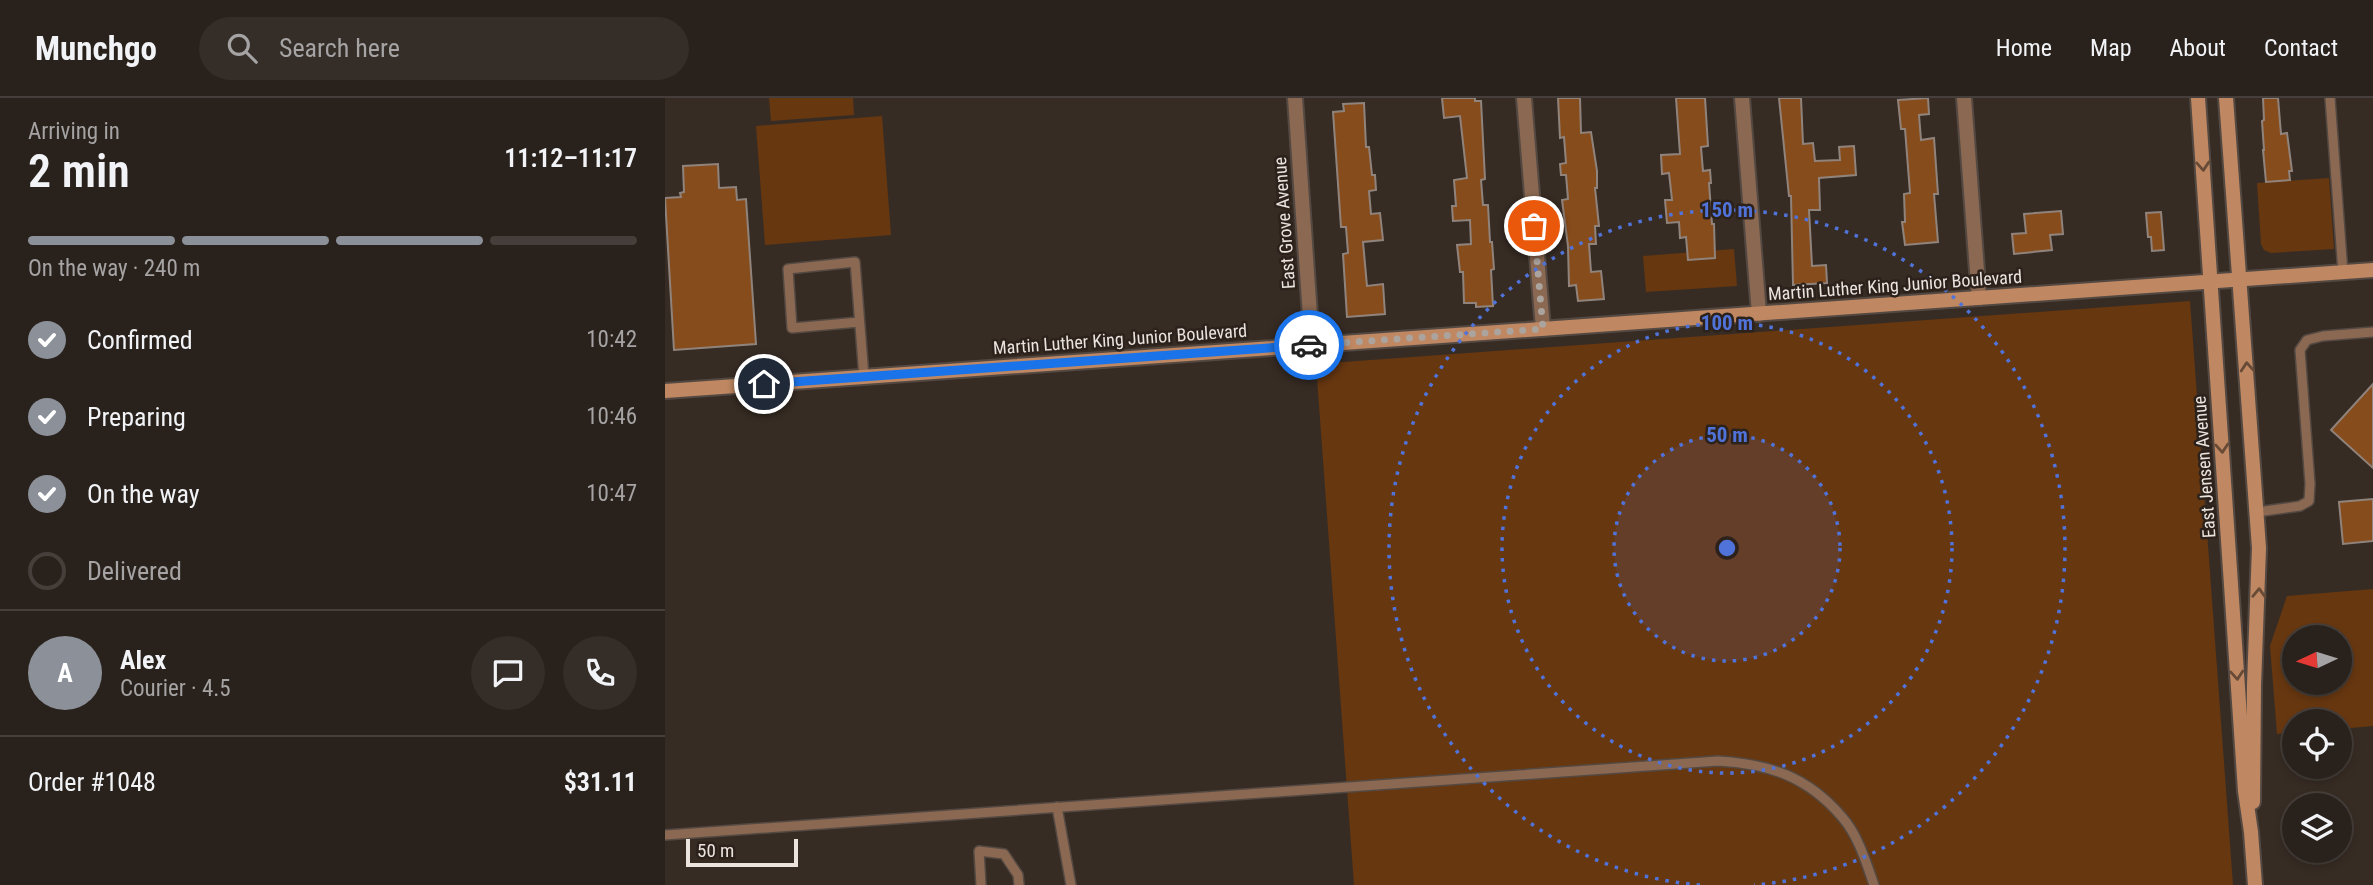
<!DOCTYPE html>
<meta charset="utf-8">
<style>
:root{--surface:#29211b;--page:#352e28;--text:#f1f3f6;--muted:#a5a3a3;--line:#453e3a;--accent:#8c9099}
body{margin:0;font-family:"Roboto Condensed",sans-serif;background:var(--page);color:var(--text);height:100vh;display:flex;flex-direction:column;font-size:26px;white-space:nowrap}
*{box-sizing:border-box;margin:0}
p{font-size:23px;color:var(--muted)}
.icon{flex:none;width:38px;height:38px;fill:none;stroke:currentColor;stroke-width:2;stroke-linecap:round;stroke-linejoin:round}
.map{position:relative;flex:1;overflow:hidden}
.panel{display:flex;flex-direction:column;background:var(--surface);width:665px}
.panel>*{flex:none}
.needle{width:46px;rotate:266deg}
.controls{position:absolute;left:1617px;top:527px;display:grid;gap:14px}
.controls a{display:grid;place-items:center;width:70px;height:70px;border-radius:50%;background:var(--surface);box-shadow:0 4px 10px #0003,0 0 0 2px var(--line);font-size:35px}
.scale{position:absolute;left:21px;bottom:18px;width:112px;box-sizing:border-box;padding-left:7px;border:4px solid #eae3de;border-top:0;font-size:19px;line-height:24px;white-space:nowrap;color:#eae3de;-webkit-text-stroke:5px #2c221b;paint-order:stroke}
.pin{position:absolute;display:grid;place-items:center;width:60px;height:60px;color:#fff;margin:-30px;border:4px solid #fff;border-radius:50%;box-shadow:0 2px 7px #0007}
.courier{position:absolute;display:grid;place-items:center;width:70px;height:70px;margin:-35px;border:5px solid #1a73e8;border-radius:50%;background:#fff;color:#222;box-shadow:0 2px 9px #0007}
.head em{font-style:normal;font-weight:600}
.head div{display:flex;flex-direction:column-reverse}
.head{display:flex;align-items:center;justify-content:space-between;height:119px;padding:0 28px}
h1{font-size:46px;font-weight:600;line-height:52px}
.bar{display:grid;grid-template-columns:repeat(4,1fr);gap:10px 7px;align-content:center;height:84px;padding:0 28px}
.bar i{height:9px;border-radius:5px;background:var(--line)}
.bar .current{background:var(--accent)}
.bar p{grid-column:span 4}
.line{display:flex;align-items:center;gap:18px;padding:0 28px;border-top:2px solid var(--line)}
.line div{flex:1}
.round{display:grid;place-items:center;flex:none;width:74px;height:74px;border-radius:37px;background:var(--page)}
ol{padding:0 28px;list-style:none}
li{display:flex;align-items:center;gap:21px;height:77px}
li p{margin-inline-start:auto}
li .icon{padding:7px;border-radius:50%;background:var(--accent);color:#fff;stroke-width:4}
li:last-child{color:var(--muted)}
li i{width:38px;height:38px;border:4px solid var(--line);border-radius:50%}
header{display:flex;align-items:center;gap:42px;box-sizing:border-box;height:98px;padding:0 35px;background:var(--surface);border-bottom:2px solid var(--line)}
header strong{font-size:33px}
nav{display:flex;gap:38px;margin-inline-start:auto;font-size:24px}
.search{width:490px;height:63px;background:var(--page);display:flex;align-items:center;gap:18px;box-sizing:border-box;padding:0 24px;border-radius:38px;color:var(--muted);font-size:26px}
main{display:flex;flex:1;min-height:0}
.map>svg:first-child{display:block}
.green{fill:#673710;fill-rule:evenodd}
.building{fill:#874c1c;stroke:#90837b;stroke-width:2}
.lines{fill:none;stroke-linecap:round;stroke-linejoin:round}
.lane-casing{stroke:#544942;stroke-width:12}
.street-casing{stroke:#544942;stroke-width:18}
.secondary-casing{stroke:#544942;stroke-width:18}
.lane{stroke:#8b6851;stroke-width:9}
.street{stroke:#8b6851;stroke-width:14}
.secondary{stroke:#bf8862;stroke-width:14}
.oneway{stroke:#674b37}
.done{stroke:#aba39d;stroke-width:7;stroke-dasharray:0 12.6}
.route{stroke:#1a73e8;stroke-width:9}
.ring{fill:none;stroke:#5073da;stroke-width:3.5;stroke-dasharray:3.5 7}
.labels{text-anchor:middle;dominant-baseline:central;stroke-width:5;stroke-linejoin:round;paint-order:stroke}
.street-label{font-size:18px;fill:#eae3de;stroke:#2c221b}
.centre{fill:#5073da;stroke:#2c221b;stroke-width:3.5}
.ring-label{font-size:21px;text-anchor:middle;font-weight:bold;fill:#5073da;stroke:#2c221b;stroke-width:5;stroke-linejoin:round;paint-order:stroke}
</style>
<header>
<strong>Munchgo</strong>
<div class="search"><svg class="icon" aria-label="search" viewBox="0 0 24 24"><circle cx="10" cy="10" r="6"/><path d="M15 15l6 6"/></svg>Search here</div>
<nav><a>Home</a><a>Map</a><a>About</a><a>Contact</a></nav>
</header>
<main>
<section class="panel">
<div class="head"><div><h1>2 min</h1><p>Arriving in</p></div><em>11:12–11:17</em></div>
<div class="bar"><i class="current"></i><i class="current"></i><i class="current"></i><i></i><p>On the way · 240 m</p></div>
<ol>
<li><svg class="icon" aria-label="check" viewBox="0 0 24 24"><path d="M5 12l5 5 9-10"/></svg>Confirmed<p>10:42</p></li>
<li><svg class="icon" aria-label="check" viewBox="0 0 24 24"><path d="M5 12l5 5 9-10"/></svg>Preparing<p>10:46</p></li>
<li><svg class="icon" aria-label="check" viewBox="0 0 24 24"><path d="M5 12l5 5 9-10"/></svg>On the way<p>10:47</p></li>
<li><i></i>Delivered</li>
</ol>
<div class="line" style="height:126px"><b class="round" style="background:var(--accent);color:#fff">A</b><div><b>Alex</b><p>Courier · 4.5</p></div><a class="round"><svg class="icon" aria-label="chat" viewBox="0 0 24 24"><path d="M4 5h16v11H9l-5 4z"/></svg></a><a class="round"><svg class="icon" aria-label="phone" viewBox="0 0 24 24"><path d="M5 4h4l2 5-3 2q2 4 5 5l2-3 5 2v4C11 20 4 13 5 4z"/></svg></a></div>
<div class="line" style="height:91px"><div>Order #1048</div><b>$31.11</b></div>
</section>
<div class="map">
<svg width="1708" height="787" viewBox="0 0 1708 787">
<rect width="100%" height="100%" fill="#372c24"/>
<!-- green -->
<g class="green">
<path d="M104,0H188L189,17L106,23Z"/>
<path d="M217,18L226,137L100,147L91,28Z"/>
<path d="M1664,80L1669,151L1606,155L1599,152L1596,146L1592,85Z"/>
<path d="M1069,151L1072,188L981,194L978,158Z"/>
<path d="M1525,203L1568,787H689L651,266Z"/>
<path d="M1708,491V628L1675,631V623H1629V634L1612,636L1605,548L1622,498ZM1629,539H1675V584H1629Z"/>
</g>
<!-- building -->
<g class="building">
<path d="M777,0H810V3H816L820,81L816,82L818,107H823L825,144H827L829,171L826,172L828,208L811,209V205H799L798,174H795L792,147L806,146L805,122L788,123L787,108H791L789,82L802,80L796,27L795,18L779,20Z"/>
<path d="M893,0H915L916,35L926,34L932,73V90H930L934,128H930L931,146H924L926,174L936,173L939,201L913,203L911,187L904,188L903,148L897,102L903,101L901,77H896L895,66L901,65L899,39L895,40Z"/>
<path d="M1011,0H1040L1043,48L1036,49L1038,73L1045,72L1046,85H1044L1047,126H1049L1050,160L1023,162L1021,139L1015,140L1014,124L1002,125L1000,102H1007L1004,75L997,76L996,57L1015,56Z"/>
<path d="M1114,0H1136L1138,46L1148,45L1150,63L1175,62L1174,49L1189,48L1191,77L1154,80L1155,112H1144L1147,168L1161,167L1162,185L1128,187L1126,98H1124Z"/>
<path d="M1263,0L1264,16L1254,17L1256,42L1269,40L1273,96H1269L1273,144L1240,147L1237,124H1240L1239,96L1245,95L1240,31H1236L1233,2Z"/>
<path d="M1598,0H1613L1616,36L1622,35L1627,73H1624L1625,82L1601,84L1598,52H1599L1597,23L1599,22Z"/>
<path d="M699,5L701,49H704L707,77H710L711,92L704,93L706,116L715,115L718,142L698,144L702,188L718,186L720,216L682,219L678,156L683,155L681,129H676L668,14L679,13L678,6Z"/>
<path d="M53,66L54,90L71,89L72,102L81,101L91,246L9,252L0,100L16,99L15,95L19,94L18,68Z"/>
<path d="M1396,113L1398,136L1385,137L1387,152L1349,156L1347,136L1361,135L1359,116Z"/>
<path d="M1496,114L1499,152L1487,153L1486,139H1483L1481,115Z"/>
<path d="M1708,286V370L1666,332Z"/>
<path d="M1708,401V443L1678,446L1674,404Z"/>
</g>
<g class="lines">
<!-- lane casing -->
<g class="lane-casing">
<g id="lane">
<path d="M1665,0L1678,175"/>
<path d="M194,224L127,230L123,171L190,164L199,279"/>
<path d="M1592,414L1635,408L1644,403L1645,386L1635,252L1642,242L1658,238L1708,234"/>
<path d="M392,709L406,787"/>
<path d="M0,737L1053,663C1104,666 1142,678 1177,719C1193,737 1201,764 1209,787"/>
<path d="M316,787L314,753L339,756L353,777L354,787"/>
</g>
</g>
<!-- street casing -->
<g class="street-casing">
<g id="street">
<path d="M630,0L647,247"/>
<path d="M859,0L878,231"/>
<path d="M1077,0L1094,216"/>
<path d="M1299,0L1314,200"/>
</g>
</g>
<!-- secondary casing -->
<g class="secondary-casing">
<g id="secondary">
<path d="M1533,0L1580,693L1586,734L1590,787"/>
<path d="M1561,0L1594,450L1589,587L1588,704"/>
<path d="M0,293L1708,172"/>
</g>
</g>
<!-- lane -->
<use href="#lane" class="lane"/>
<!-- street -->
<use href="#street" class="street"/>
<!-- secondary -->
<use href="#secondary" class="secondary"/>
</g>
<!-- one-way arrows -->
<defs><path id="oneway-chevron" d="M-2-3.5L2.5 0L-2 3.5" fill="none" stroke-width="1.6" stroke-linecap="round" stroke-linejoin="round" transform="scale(1.75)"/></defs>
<g class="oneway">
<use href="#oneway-chevron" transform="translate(1538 68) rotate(86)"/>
<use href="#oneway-chevron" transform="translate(1582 269) rotate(-94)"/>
<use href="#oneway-chevron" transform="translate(1557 350) rotate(86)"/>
<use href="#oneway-chevron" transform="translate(1594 495) rotate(-88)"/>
<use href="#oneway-chevron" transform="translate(1572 577) rotate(86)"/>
</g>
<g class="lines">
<!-- done -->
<path class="done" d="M644,247L878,231L869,128"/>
<!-- route -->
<path class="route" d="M99,286L644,247"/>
</g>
<!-- distance rings -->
<circle cx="1062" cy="450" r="113" fill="#5073da" fill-opacity=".12"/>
<g class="ring">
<circle cx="1062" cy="450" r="113"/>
<circle cx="1062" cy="450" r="225"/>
<path d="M1035 787A338 338 0 1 1 1089 787"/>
</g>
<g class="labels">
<!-- street labels -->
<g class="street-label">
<text transform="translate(619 125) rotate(-94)">East Grove Avenue</text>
<text transform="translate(1230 187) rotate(-4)">Martin Luther King Junior Boulevard</text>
<text transform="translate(455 241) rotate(-4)">Martin Luther King Junior Boulevard</text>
<text transform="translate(1539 369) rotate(-94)">East Jensen Avenue</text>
</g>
</g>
<circle cx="1062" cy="450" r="10" class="centre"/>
<g class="ring-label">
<text x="1062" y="119">150 m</text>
<text x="1062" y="232">100 m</text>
<text x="1062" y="344">50 m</text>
</g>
</svg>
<div class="controls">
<a><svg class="needle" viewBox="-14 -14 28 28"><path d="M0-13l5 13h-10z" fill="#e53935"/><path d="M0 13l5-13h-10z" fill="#a5a3a3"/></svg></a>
<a><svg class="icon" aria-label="locate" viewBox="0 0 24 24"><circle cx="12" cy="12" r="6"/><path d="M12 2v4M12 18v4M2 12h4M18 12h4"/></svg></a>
<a><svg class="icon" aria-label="layers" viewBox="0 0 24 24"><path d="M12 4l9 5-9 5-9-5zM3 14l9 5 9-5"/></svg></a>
</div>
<div class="scale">50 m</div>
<div class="pin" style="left:869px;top:128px;background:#ea580c"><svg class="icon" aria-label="bag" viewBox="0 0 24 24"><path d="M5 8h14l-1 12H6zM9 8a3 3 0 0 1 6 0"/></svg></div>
<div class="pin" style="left:99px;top:286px;background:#1f2937"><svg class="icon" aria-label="home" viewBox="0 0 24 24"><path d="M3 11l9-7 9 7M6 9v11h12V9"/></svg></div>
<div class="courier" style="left:644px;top:247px"><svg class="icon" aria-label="car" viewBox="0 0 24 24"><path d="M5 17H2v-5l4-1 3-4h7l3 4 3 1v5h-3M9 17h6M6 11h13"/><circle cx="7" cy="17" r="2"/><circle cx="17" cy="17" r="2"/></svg></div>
</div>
</main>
